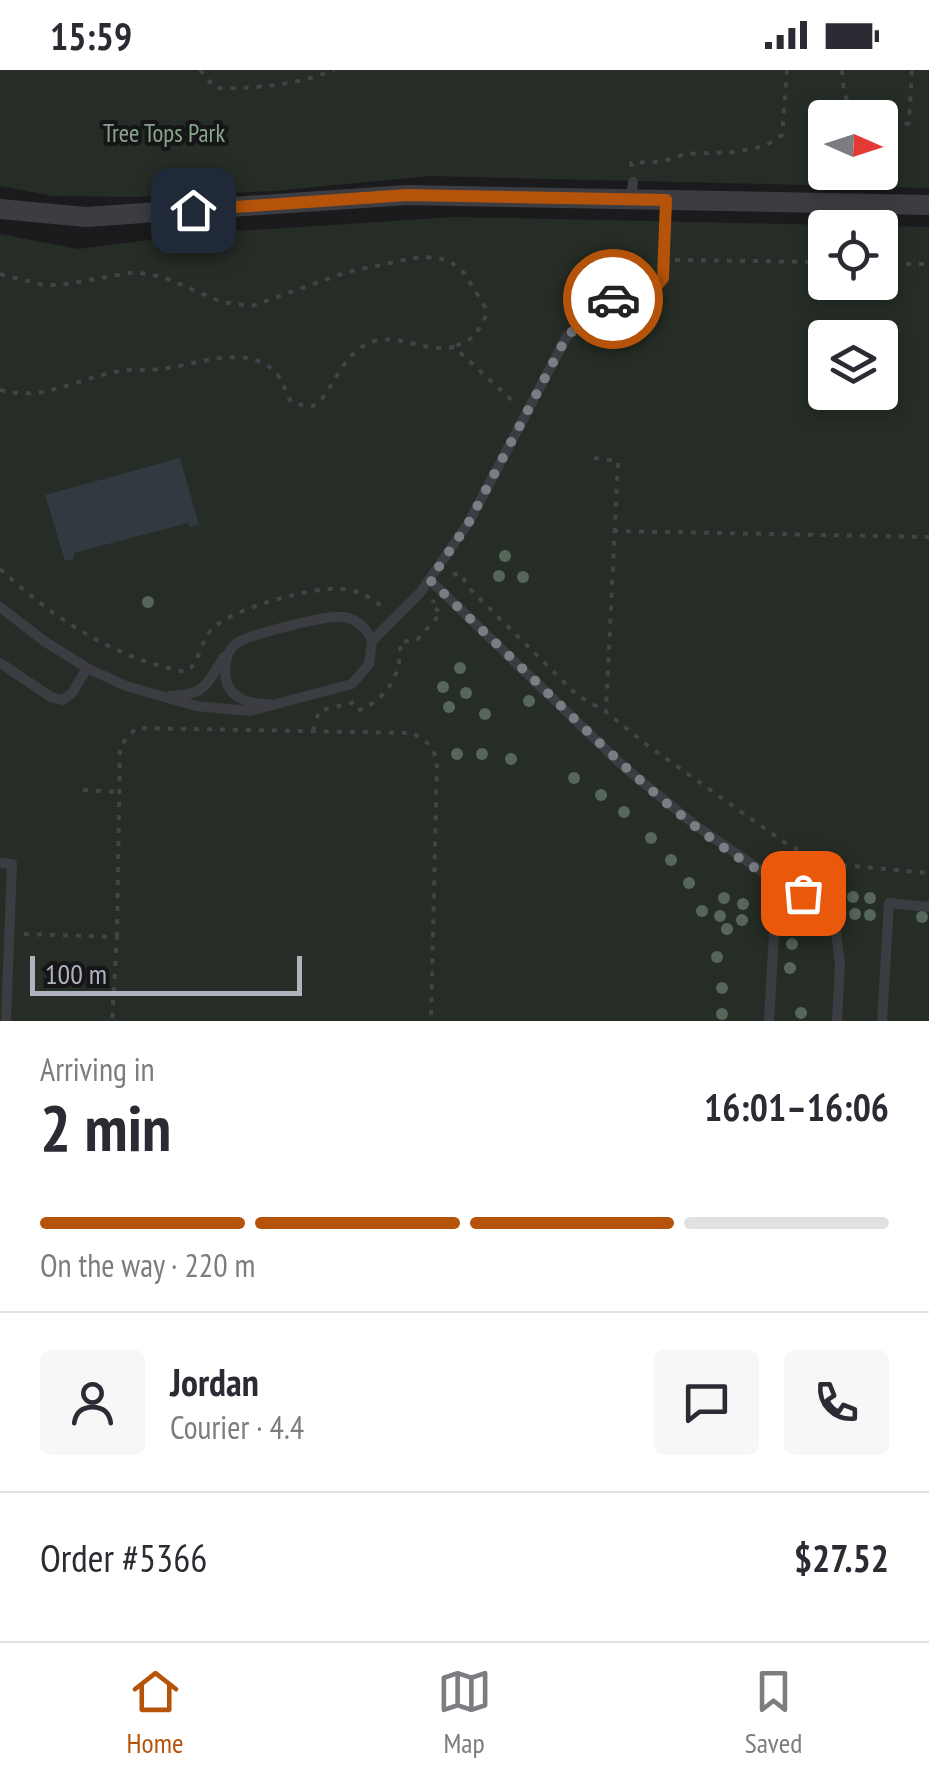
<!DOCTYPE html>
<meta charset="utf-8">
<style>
:root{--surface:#fff;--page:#f7f7f7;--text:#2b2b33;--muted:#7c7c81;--line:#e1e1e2;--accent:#b45309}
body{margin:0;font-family:"PT Sans Narrow",sans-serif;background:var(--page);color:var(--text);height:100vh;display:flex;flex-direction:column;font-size:38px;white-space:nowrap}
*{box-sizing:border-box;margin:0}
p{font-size:32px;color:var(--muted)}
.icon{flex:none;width:55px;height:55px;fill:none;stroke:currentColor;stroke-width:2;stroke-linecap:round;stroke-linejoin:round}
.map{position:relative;height:951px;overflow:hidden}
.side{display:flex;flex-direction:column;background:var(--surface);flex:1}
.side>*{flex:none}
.needle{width:65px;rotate:93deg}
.tools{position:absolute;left:808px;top:30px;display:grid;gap:20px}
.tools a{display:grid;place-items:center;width:90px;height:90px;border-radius:10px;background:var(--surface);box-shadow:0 5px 15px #0003;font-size:50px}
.scale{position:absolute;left:30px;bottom:25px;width:272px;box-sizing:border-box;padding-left:10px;border:5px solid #aeb2bc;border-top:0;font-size:28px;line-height:35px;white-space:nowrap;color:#aeb2bc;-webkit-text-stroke:8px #161618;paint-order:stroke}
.pin{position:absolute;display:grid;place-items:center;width:85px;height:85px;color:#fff;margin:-42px;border-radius:20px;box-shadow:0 5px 15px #0006}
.courier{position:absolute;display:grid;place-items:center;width:100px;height:100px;margin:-50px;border:8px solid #b45309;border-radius:50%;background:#fff;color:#222;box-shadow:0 2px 12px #0007}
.headline em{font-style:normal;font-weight:700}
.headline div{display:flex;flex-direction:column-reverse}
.headline{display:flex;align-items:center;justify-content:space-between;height:170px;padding:0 40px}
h1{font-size:65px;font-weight:700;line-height:75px}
.bar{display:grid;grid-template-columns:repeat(4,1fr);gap:15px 10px;align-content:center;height:120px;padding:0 40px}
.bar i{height:12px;border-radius:8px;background:var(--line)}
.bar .active{background:var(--accent)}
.bar p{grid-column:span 4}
.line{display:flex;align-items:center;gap:25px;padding:0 40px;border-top:2px solid var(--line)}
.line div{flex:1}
.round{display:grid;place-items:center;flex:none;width:105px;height:105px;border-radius:10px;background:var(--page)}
.status{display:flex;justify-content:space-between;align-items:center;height:70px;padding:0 50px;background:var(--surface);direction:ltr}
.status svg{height:28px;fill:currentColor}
.menu{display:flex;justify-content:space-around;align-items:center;height:140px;border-top:2px solid var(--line);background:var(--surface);font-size:28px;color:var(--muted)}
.menu a{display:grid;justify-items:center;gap:5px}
.menu .active{color:var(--accent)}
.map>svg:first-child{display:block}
.green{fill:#252d26;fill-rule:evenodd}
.water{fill:#313941}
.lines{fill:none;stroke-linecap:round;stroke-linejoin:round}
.path{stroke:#424449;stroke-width:4;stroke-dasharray:5 8;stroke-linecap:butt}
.lane{stroke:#3c3d42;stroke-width:10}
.street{stroke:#3c3d42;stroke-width:20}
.tree{fill:#566759}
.done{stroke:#7b7d84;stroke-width:10;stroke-dasharray:0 18}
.route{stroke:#b45309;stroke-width:12}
.labels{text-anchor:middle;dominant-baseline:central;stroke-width:8;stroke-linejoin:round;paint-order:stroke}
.park-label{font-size:25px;fill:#87a58a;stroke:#161618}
</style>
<div class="status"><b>15:59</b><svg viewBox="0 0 49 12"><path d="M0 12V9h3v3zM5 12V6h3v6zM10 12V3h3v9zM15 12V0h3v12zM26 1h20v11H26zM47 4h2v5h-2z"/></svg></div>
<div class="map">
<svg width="929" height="951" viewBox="0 0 929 951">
<rect width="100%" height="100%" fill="#1b1b1d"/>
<!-- green -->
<g class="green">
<path d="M0,0H929V118L430,106L274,121L134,127L53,126L0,116ZM825,48H880V102H825Z"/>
<path d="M455,147L929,157V951H0V164L78,179L206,163ZM825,158H880V212H825ZM825,268H880V322H825Z"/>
</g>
<!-- water -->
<path class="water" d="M180,388L199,455L190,457L188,453L74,483V489L65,491L45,425Z"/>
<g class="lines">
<!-- path -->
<g class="path">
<path d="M200,0L215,18C256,19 296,15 334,0"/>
<path d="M842,0L844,23L856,48"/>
<path d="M880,58L889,60L909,53L912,0"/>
<path d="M632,97L631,93L664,91L685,84L734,82L765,76L782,65L787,0"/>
<path d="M675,190L825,192"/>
<path d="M880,194H929"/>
<path d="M0,204L43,215H61L135,202L163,207L222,232L252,236L347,202L419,187L439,188L452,193L464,203L485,237V248L474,267L454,277"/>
<path d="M0,320C45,332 78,308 120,301C133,298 146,301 159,299C193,296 242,274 272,299C282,307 285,321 291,332L310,337C333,330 337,282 375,271C401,264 425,283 454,277L516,334"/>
<path d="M594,388L618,391L606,642L647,675L788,775L831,794L929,803"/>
<path d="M613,461L929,467"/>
<path d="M0,499C53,548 115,589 186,602C200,594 200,569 214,557C235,538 314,516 342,519C359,520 373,528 384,539"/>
<path d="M453,505L460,503L469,518L578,626L605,641"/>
<path d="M313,661L319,641L355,632L360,640C389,627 402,603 400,572L417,570L441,543L431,535L434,530"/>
<path d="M83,720L119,722"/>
<path d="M24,864L117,867L112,951"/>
<path d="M117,867L120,676L136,658L413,663L430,675L437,689L431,951"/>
</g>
<!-- lane -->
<g class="lane">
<path d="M631,129L633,112"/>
<path d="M430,510L624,697L695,755L777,812L832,830L840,894L837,951"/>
<path d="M0,537L44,571L87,598L126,616L196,636L250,641L352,614L369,594L372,571L420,523L469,452L566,268L597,235L655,217L663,208L666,130"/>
<path d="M0,593L51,627L63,630L72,623L87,598"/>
<path d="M170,626C207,625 206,614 224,587"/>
<path d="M269,634C257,634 242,632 233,623C221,611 223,583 237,573C251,564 327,545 343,547C358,549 367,559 372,571"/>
<path d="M0,793L12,794L6,951"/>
<path d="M769,951L777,812"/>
<path d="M882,951L889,833L929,837"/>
</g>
<!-- street -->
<path class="street" d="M0,139L86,147L407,125L929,135"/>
</g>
<!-- trees -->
<g class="tree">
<circle cx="505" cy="486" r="6"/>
<circle cx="499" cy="506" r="6"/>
<circle cx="523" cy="507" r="6"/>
<circle cx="148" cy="532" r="6"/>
<circle cx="460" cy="598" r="6"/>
<circle cx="443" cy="617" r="6"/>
<circle cx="466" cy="623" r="6"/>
<circle cx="529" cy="631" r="6"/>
<circle cx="449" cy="637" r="6"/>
<circle cx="485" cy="644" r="6"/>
<circle cx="457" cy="684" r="6"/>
<circle cx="482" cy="684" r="6"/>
<circle cx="511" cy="689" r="6"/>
<circle cx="574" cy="708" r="6"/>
<circle cx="601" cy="725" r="6"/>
<circle cx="624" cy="742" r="6"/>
<circle cx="651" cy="768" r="6"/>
<circle cx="671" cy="790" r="6"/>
<circle cx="689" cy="813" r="6"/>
<circle cx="853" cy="827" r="6"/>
<circle cx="724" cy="828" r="6"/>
<circle cx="870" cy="828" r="6"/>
<circle cx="743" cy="834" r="6"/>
<circle cx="702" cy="841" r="6"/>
<circle cx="855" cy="844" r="6"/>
<circle cx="870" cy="845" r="6"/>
<circle cx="720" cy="846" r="6"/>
<circle cx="922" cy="847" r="6"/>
<circle cx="742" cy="850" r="6"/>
<circle cx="727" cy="859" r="6"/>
<circle cx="792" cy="874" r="6"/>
<circle cx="717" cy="887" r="6"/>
<circle cx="790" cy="898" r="6"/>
<circle cx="722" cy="918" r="6"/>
<circle cx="801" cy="943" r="6"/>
<circle cx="722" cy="944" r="6"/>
</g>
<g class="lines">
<!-- done -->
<path class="done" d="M613,229L597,235L566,268L469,452L430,510C472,551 515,591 557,632C625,698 716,786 803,823"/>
<!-- route -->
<path class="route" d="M193,140L407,125L666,130L663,208L655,218L613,229"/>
</g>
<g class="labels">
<!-- park labels -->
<g class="park-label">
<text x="164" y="63">Tree Tops Park</text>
</g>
</g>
</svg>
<div class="tools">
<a><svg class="needle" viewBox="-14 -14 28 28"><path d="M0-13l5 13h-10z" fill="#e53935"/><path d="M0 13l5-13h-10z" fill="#7c7c81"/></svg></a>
<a><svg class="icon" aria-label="locate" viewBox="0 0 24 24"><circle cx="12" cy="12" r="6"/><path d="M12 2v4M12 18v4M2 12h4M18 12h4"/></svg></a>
<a><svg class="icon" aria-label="layers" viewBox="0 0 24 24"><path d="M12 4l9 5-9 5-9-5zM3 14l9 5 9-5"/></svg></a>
</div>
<div class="scale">100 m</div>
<div class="pin" style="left:803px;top:823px;background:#ea580c"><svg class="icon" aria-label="bag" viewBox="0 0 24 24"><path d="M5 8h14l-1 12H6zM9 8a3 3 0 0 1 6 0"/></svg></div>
<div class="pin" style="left:193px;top:140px;background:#1f2937"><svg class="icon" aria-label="home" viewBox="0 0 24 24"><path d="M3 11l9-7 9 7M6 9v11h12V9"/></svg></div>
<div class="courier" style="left:613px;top:229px"><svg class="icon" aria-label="car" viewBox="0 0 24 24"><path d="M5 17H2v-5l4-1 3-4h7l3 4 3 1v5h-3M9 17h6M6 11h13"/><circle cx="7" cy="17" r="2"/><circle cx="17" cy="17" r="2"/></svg></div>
</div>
<section class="side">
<div class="headline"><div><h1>2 min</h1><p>Arriving in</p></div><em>16:01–16:06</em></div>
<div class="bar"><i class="active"></i><i class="active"></i><i class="active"></i><i></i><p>On the way · 220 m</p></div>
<div class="line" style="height:180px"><a class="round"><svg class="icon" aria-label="person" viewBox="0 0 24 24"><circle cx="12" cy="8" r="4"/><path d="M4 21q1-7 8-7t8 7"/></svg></a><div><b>Jordan</b><p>Courier · 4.4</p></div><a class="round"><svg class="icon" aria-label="chat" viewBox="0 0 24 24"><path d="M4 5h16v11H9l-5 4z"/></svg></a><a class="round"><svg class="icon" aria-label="phone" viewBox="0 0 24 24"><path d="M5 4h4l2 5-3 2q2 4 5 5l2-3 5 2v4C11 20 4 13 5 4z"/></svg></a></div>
<div class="line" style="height:130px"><div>Order #5366</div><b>$27.52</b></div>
</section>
<nav class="menu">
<a class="active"><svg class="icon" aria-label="home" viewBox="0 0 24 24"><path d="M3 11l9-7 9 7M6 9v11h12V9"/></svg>Home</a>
<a><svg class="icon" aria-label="map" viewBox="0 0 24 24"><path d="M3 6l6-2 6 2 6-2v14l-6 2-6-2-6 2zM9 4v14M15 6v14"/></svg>Map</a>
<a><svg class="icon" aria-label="saved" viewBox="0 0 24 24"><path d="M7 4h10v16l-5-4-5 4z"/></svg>Saved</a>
</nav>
